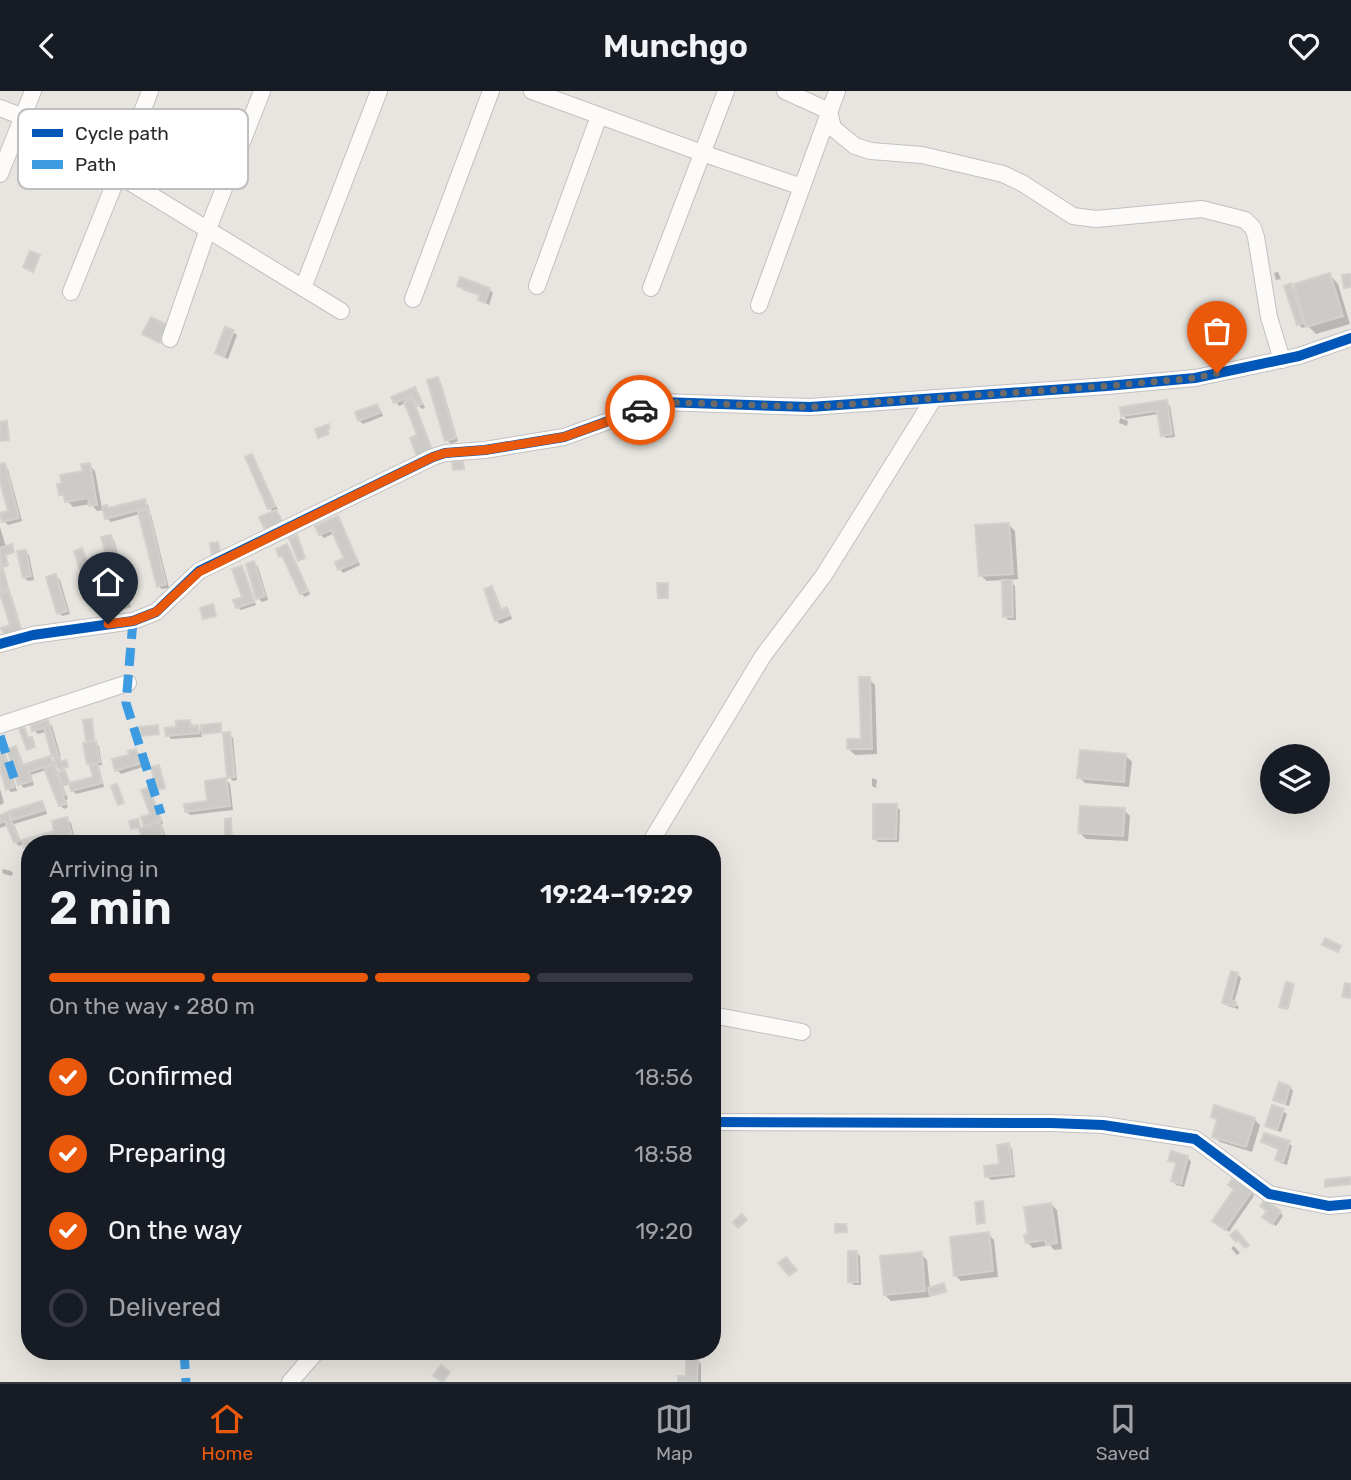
<!DOCTYPE html>
<meta charset="utf-8">
<style>
:root{--surface:#171b24;--page:#20242c;--text:#f1f3f6;--muted:#9ea1a6;--line:#363941;--accent:#ea580c}
body{margin:0;font-family:Rubik,sans-serif;background:var(--page);color:var(--text);height:100vh;display:flex;flex-direction:column;font-size:26px;white-space:nowrap}
*{box-sizing:border-box;margin:0}
p{font-size:23px;color:var(--muted)}
.icon{flex:none;width:38px;height:38px;fill:none;stroke:currentColor;stroke-width:2;stroke-linecap:round;stroke-linejoin:round}
.map{position:relative;flex:1;overflow:hidden}
.panel{position:absolute;left:21px;top:744px;width:700px;height:525px;display:flex;flex-direction:column;background:var(--surface);border-radius:28px;box-shadow:0 7px 28px #0002}
.panel>*{flex:none}
.fabs{position:absolute;left:1260px;top:653px;display:grid;gap:14px}
.fabs a{display:grid;place-items:center;width:70px;height:70px;border-radius:50%;background:var(--surface);box-shadow:0 7px 28px #0002;font-size:35px}
.pin{position:absolute;display:grid;place-items:center;width:60px;height:60px;color:#fff;margin:-72px -30px;border-radius:50% 50% 50% 0;rotate:-45deg;box-shadow:0 0 7px #0007}
.pin .icon{rotate:45deg}
.courier{position:absolute;display:grid;place-items:center;width:70px;height:70px;margin:-35px;border:5px solid #ea580c;border-radius:50%;background:#fff;color:#222;box-shadow:0 2px 9px #0007}
.overview em{font-style:normal;font-weight:600}
.overview div{display:flex;flex-direction:column-reverse}
.overview{display:flex;align-items:center;justify-content:space-between;height:119px;padding:0 28px}
h1{font-size:46px;font-weight:600;line-height:52px}
.bar{display:grid;grid-template-columns:repeat(4,1fr);gap:10px 7px;align-content:center;height:84px;padding:0 28px}
.bar i{height:9px;border-radius:5px;background:var(--line)}
.bar .active{background:var(--accent)}
.bar p{grid-column:span 4}
ol{padding:0 28px;list-style:none}
li{display:flex;align-items:center;gap:21px;height:77px}
li p{margin-inline-start:auto}
li .icon{padding:7px;border-radius:50%;background:var(--accent);color:#fff;stroke-width:4}
li:last-child{color:var(--muted)}
li i{width:38px;height:38px;border:4px solid var(--line);border-radius:50%}
header{display:flex;justify-content:space-between;align-items:center;height:91px;padding:0 28px;background:var(--surface);font-size:32px;font-weight:600}
.tab-bar{display:flex;justify-content:space-around;align-items:center;height:98px;border-top:2px solid var(--line);background:var(--surface);font-size:19px;color:var(--muted)}
.tab-bar a{display:grid;justify-items:center;gap:4px}
.tab-bar .active{color:var(--accent)}
.map>svg:first-child{display:block}
.shadow{fill:#0003;fill-rule:evenodd}
.building{fill:#cdcbc7;stroke:#d3d1cc;stroke-width:2}
.lines{fill:none;stroke-linecap:round;stroke-linejoin:round}
.minor-casing{stroke:#c2c1c1;stroke-width:18}
.minor{stroke:#fcfbfa;stroke-width:16}
.quiet{stroke:#3d9ce1;stroke-width:9;stroke-dasharray:18 9;stroke-linecap:butt}
.cycleway-casing{stroke:#fff;stroke-width:15}
.cycleway{stroke:#0057b8;stroke-width:10}
.done{stroke:#6c6b6a;stroke-width:7;stroke-dasharray:0 12.6}
.route{stroke:#ea580c;stroke-width:9}
.key{fill:#fff;stroke:#bfbfbf;stroke-width:2}
.key-label{font-size:19px;fill:#2a2a2a}
</style>
<header><svg class="icon" aria-label="back" viewBox="0 0 24 24"><path d="M15 5l-7 7 7 7"/></svg>Munchgo<svg class="icon" aria-label="heart" viewBox="0 0 24 24"><path d="M12 20l-8-8c-3-5 5-10 8-4 3-6 11-1 8 4z"/></svg></header>
<div class="map">
<svg width="1351" height="1291" viewBox="0 0 1351 1291">
<rect width="100%" height="100%" fill="#e8e5e0"/>
<!-- shadow -->
<g class="shadow">
<path d="M1278,181L1281,188L1276,189L1274,182Z"/>
<path d="M1330,184L1338,193L1350,233L1316,243L1308,235L1302,237L1298,233L1290,194L1298,202Z"/>
<path d="M459,195L489,198L493,202L489,214L480,209L481,205L463,199Z"/>
<path d="M233,241L237,244L228,268L221,265L217,262Z"/>
<path d="M437,288L441,292L458,350L451,353L447,349Z"/>
<path d="M415,298L418,301L425,317L422,318L414,310L434,362L419,345L406,312L399,315L396,311Z"/>
<path d="M1167,311L1170,315L1175,346L1166,347L1162,344L1159,323L1126,328L1123,324Z"/>
<path d="M377,315L380,318L383,325L363,333L359,329Z"/>
<path d="M1120,327L1128,330L1127,335L1119,332Z"/>
<path d="M251,365L255,369L278,419L275,420L280,424L285,437L270,417Z"/>
<path d="M4,374L8,378L22,430L8,434L4,430L10,421L0,387V375Z"/>
<path d="M89,374L95,380L102,417L107,416L110,419L144,410L148,414L150,420L148,421L151,424L169,497L162,498L158,495L140,423L111,431L107,427L105,419L97,420L91,413L73,416L61,403L85,381Z"/>
<path d="M338,427L341,431L360,474L343,482L340,478L346,468L335,442L324,447L320,443Z"/>
<path d="M1009,434L1015,440L1018,488L1009,489L1015,495L1016,529H1008L1005,525L1004,489L987,490L980,484Z"/>
<path d="M0,436L6,456H12L14,462L5,465L8,475L6,476L2,472L10,502L9,503L12,506L23,542L9,547L12,535L2,503L0,501V469L5,474L0,459Z"/>
<path d="M110,446L114,449L123,481L107,486L103,482L110,472Z"/>
<path d="M287,455L290,458L310,503L305,506L301,502L278,459Z"/>
<path d="M25,460L29,464L34,489L28,490L24,486Z"/>
<path d="M254,472L258,476L268,509L262,511L258,507Z"/>
<path d="M241,477L245,481L256,514L241,519L237,516L244,508Z"/>
<path d="M56,485L60,489L70,523L62,525L59,522Z"/>
<path d="M492,497L495,501L502,520L506,518L510,522L512,528L500,533L496,529Z"/>
<path d="M103,504L107,511L125,505L129,509L131,516L105,524L101,520Z"/>
<path d="M869,588L875,594L877,663L855,664L849,658L863,650Z"/>
<path d="M91,630L95,651L99,655L102,674L97,675L100,679L104,696L76,703L72,699L95,688L92,676L88,672L91,653L87,650Z"/>
<path d="M48,631L52,635L61,666L59,667L61,673L66,672L68,676L62,678L66,682L69,693L63,695L68,708L66,709L68,716L64,718L60,714L46,679L31,684L34,694L24,697L20,693L15,657L19,661L24,675L50,667L59,676L56,667L53,664L46,641L38,643L34,639ZM54,672L63,681L58,683Z"/>
<path d="M189,631L201,640L202,646L171,648L168,644Z"/>
<path d="M229,643L233,647L237,689L233,690L229,686Z"/>
<path d="M0,652L2,661L6,664L17,700L11,701L8,698L0,672Z"/>
<path d="M136,660L140,663L143,676L121,683L117,679Z"/>
<path d="M1126,665L1132,671L1129,696L1085,692L1079,686Z"/>
<path d="M872,687L877,689L876,697L872,695Z"/>
<path d="M226,689L230,693L233,719L190,724L186,720L209,712Z"/>
<path d="M0,698L4,712L0,714Z"/>
<path d="M148,698L152,702L163,733L160,734L163,737L166,747L162,748L167,752L145,751L141,739L147,737L143,727L153,724Z"/>
<path d="M41,712L45,716L47,723L14,733L21,751L57,741L67,728L71,732L75,748L78,752H73L72,748L54,752H30L29,759L24,753L19,755L15,751L8,734L0,737V725Z"/>
<path d="M896,715L900,719L899,751H878L874,747Z"/>
<path d="M1124,719L1130,725L1128,750L1086,748L1080,742Z"/>
<path d="M3,778L11,780L13,782L12,785L4,783L2,781Z"/>
<path d="M1237,883L1241,887L1234,912L1239,916L1238,918L1228,915L1224,911Z"/>
<path d="M1293,895L1294,896L1288,919L1283,917L1281,916Z"/>
<path d="M1290,996L1293,1000L1289,1015L1279,1012L1275,1009Z"/>
<path d="M1283,1020L1287,1023L1281,1041L1271,1038L1267,1034Z"/>
<path d="M1213,1025L1254,1028L1260,1034L1252,1061L1220,1051L1214,1045L1218,1031Z"/>
<path d="M1263,1051L1289,1052L1292,1055L1287,1074L1281,1072L1277,1068L1280,1059L1267,1054Z"/>
<path d="M1008,1054L1012,1058L1015,1086L991,1089L987,1085L1001,1075Z"/>
<path d="M1188,1067L1191,1071L1184,1096L1176,1094L1172,1090L1177,1074L1170,1069Z"/>
<path d="M1251,1101L1254,1105L1229,1141L1218,1133Z"/>
<path d="M1051,1113L1057,1119L1062,1158L1054,1159L1050,1154L1033,1157L1027,1151Z"/>
<path d="M1269,1120L1280,1121L1283,1125L1276,1135L1268,1130Z"/>
<path d="M988,1143L994,1149L998,1186L961,1190L955,1184Z"/>
<path d="M1234,1155L1240,1162L1237,1164L1231,1157Z"/>
<path d="M856,1161L860,1165L861,1194H854L850,1191Z"/>
<path d="M921,1163L927,1169L930,1199L945,1195L947,1201L933,1205L930,1202L931,1206L891,1210L885,1204Z"/>
<path d="M697,1269L701,1273V1291H679L688,1287Z"/>
</g>
<!-- building -->
<g class="building">
<path d="M30,160L40,164L33,181L23,176Z"/>
<path d="M1330,182L1343,225L1306,236L1294,193Z"/>
<path d="M1351,183V196L1344,197L1342,184Z"/>
<path d="M460,186L490,197L485,212L478,209L480,204L457,195Z"/>
<path d="M1291,192L1304,232L1297,234L1284,195Z"/>
<path d="M151,226L168,234L160,252L142,243Z"/>
<path d="M225,236L234,239L224,266L215,262Z"/>
<path d="M438,286L456,347L445,350L427,289Z"/>
<path d="M415,296L422,313L417,315L412,305L394,312L391,306Z"/>
<path d="M412,307L432,359L417,365L410,347L417,344L404,311Z"/>
<path d="M1167,309L1172,343L1161,345L1157,320L1121,325L1120,316Z"/>
<path d="M377,313L380,322L358,330L355,321Z"/>
<path d="M7,330L9,349L0,350V331Z"/>
<path d="M329,333L330,337L327,338L329,343L318,347L315,338Z"/>
<path d="M252,363L275,415L268,418L245,366Z"/>
<path d="M463,370L464,378L453,379L452,371Z"/>
<path d="M5,372L19,427L2,431L0,422L8,420L0,391V373Z"/>
<path d="M90,372L97,414L89,415L88,407L65,411L64,403L59,404L57,393L62,392L60,384L83,380L81,373Z"/>
<path d="M145,408L147,417L105,428L102,415L107,414L108,417Z"/>
<path d="M148,418L166,493L157,496L138,421Z"/>
<path d="M276,419L283,433L266,441L259,426Z"/>
<path d="M338,425L358,471L338,479L335,471L344,467L331,439L319,444L315,435Z"/>
<path d="M1009,432L1013,483L979,485L975,434Z"/>
<path d="M111,444L120,478L102,483L99,473L108,470L101,446Z"/>
<path d="M297,444L305,467L298,470L289,447Z"/>
<path d="M218,451L221,465L212,467L210,452Z"/>
<path d="M12,453L14,461L5,464L8,474L3,476L0,465V457Z"/>
<path d="M287,453L308,500L300,503L282,464L279,466L276,458Z"/>
<path d="M82,457L89,476L80,479L74,460Z"/>
<path d="M26,459L31,485L23,487L17,460Z"/>
<path d="M0,470L8,499L0,501Z"/>
<path d="M254,470L265,505L256,508L246,473Z"/>
<path d="M242,475L254,511L236,517L233,509L242,506L232,478Z"/>
<path d="M56,483L67,520L57,523L46,486Z"/>
<path d="M103,488L106,498L97,500L94,491Z"/>
<path d="M1002,489H1012L1013,526H1003Z"/>
<path d="M657,492H668V507H658Z"/>
<path d="M492,495L500,519L507,516L510,524L495,530L484,498Z"/>
<path d="M9,500L21,539L4,544L1,537L10,534L0,503Z"/>
<path d="M103,502L106,510L125,503L128,512L100,521L95,505Z"/>
<path d="M213,513L216,525L203,528L200,517Z"/>
<path d="M859,586H870L872,658H847V648H861Z"/>
<path d="M92,628L94,649L86,650L83,629Z"/>
<path d="M48,629L58,663L52,665L44,637L32,640L31,634Z"/>
<path d="M190,629V635L198,634L199,642L166,645L165,637L176,636V630Z"/>
<path d="M221,632V641L202,643L201,634Z"/>
<path d="M158,634L159,643L141,645L140,636Z"/>
<path d="M24,636L28,647L32,646L35,656L27,659L19,638Z"/>
<path d="M230,641L235,686L227,687L223,642Z"/>
<path d="M96,650L100,671L87,673L83,652Z"/>
<path d="M16,655L22,674L50,665L53,673L29,681L32,690L18,694L7,658Z"/>
<path d="M3,658L14,696L6,699L0,678V659Z"/>
<path d="M136,658L141,672L115,680L112,668L129,664L128,660Z"/>
<path d="M1080,659L1126,663L1124,691L1077,687Z"/>
<path d="M59,665L61,671L66,669L68,675L58,678L54,667Z"/>
<path d="M97,673L102,692L71,700L69,692L93,686L90,675Z"/>
<path d="M53,674L65,704L63,705L66,713L59,715L44,677Z"/>
<path d="M159,674L165,697L157,699L151,676Z"/>
<path d="M65,679L69,691L62,694L58,681Z"/>
<path d="M226,687L230,715L185,721L184,713L207,710L205,690Z"/>
<path d="M117,693L124,712L118,714L111,695Z"/>
<path d="M149,696L161,729L144,735L141,726L150,723L141,699Z"/>
<path d="M42,710L45,719L12,729L9,720Z"/>
<path d="M873,713H897L896,748H873Z"/>
<path d="M1080,715L1125,717L1123,745L1078,742Z"/>
<path d="M8,721L19,750L14,752L5,730L0,732V724Z"/>
<path d="M67,726L72,744L39,752H30V755L24,757L22,749L54,740L52,730Z"/>
<path d="M231,727L232,752H225V728Z"/>
<path d="M138,728L140,736L131,738L129,730Z"/>
<path d="M160,731L163,744L156,746V748L143,752L139,738Z"/>
<path d="M1325,847L1341,855L1338,861L1322,854Z"/>
<path d="M1231,880L1238,882L1231,909L1236,911L1235,915L1222,912Z"/>
<path d="M1286,891L1294,893L1287,918L1279,916Z"/>
<path d="M1345,892L1351,893V907L1342,906Z"/>
<path d="M1279,991L1290,995L1285,1013L1273,1009Z"/>
<path d="M1214,1014L1255,1027L1246,1056L1212,1046L1217,1028L1211,1026Z"/>
<path d="M1272,1014L1284,1018L1277,1039L1265,1035Z"/>
<path d="M1264,1042L1290,1050L1283,1071L1275,1069L1279,1057L1261,1051Z"/>
<path d="M1009,1052L1013,1083L985,1086L984,1075L999,1073L997,1054Z"/>
<path d="M1171,1060L1188,1065L1181,1093L1171,1090L1176,1072L1168,1070Z"/>
<path d="M1351,1086V1093L1325,1096V1089Z"/>
<path d="M1233,1087L1252,1100L1225,1139L1212,1130L1234,1098L1228,1094Z"/>
<path d="M1265,1109L1281,1120L1272,1133L1262,1126L1267,1120L1260,1115Z"/>
<path d="M983,1110L985,1132L977,1133L975,1111Z"/>
<path d="M1051,1112L1057,1152L1046,1154L1045,1149L1026,1152L1024,1144L1028,1143L1024,1116Z"/>
<path d="M742,1123L747,1129L738,1137L733,1131Z"/>
<path d="M835,1133H846L847,1141L835,1142Z"/>
<path d="M1236,1139L1249,1154L1245,1157L1238,1149L1236,1151L1230,1144Z"/>
<path d="M989,1141L993,1180L954,1185L950,1146Z"/>
<path d="M848,1160H857L858,1191H848Z"/>
<path d="M922,1161L925,1200L884,1204L880,1165Z"/>
<path d="M786,1166L797,1179L789,1185L778,1172Z"/>
<path d="M944,1192L946,1200L930,1205L928,1197Z"/>
<path d="M686,1267L698,1268L697,1291H678V1285H686Z"/>
<path d="M441,1274L450,1281L443,1291L433,1285Z"/>
</g>
<g class="lines">
<!-- minor casing -->
<g class="minor-casing">
<g id="minor">
<path d="M532,0L702,62L802,96"/>
<path d="M785,0L829,20L833,37L855,55L871,60L922,64L1003,83L1022,92L1073,125L1096,128L1202,118L1245,129L1253,137L1256,146L1269,226L1282,269"/>
<path d="M0,17L23,26L341,220"/>
<path d="M0,83L33,0"/>
<path d="M537,195L599,25"/>
<path d="M303,197L379,0"/>
<path d="M651,197L726,0"/>
<path d="M71,201L118,84L150,0"/>
<path d="M413,208L491,0"/>
<path d="M759,214L837,0"/>
<path d="M170,248L208,138L262,0"/>
<path d="M0,553L33,544L133,530L156,521L199,480L433,366L445,362L485,359L564,346L661,311L810,316L1107,295L1195,287L1299,265L1351,247"/>
<path d="M0,634L128,592"/>
<path d="M650,752L763,565L824,484L934,307"/>
<path d="M712,924L802,941"/>
<path d="M712,1031L1051,1032L1103,1034L1195,1048L1269,1103L1329,1115L1351,1113"/>
<path d="M290,1291L317,1260"/>
</g>
</g>
<!-- minor -->
<use href="#minor" class="minor"/>
<!-- quiet -->
<g class="quiet">
<path d="M133,530L126,612L161,723"/>
<path d="M0,645L14,687"/>
<path d="M184,1260L186,1291"/>
</g>
<!-- cycleway casing -->
<g class="cycleway-casing">
<g id="cycleway">
<path d="M0,553L33,544L133,530L156,521L199,480L433,366L445,362L485,359L564,346L661,311L810,316L1107,295L1195,287L1299,265L1351,247"/>
<path d="M712,1031L1051,1032L1103,1034L1195,1048L1269,1103L1329,1115L1351,1113"/>
</g>
</g>
<!-- cycleway -->
<use href="#cycleway" class="cycleway"/>
</g>
<g class="lines">
<!-- done -->
<path class="done" d="M640,319L661,311L810,316L1107,295L1195,287L1217,282"/>
<!-- route -->
<path class="route" d="M108,533L133,530L156,521L199,481L433,366L445,362L485,359L564,346L640,319"/>
</g>
<!-- legend -->
<rect x="18" y="18" width="230" height="80" rx="10" class="key"/>
<rect x="32" y="38" width="31" height="8" fill="#0057b8"/>
<rect x="32" y="69" width="31" height="9" fill="#3d9ce1"/>
<g class="key-label">
<text x="75" y="49">Cycle path</text>
<text x="75" y="80">Path</text>
</g>
</svg>
<div class="fabs">
<a><svg class="icon" aria-label="layers" viewBox="0 0 24 24"><path d="M12 4l9 5-9 5-9-5zM3 14l9 5 9-5"/></svg></a>
</div>
<div class="pin" style="left:1217px;top:282px;background:#ea580c"><svg class="icon" aria-label="bag" viewBox="0 0 24 24"><path d="M5 8h14l-1 12H6zM9 8a3 3 0 0 1 6 0"/></svg></div>
<div class="pin" style="left:108px;top:533px;background:#1f2937"><svg class="icon" aria-label="home" viewBox="0 0 24 24"><path d="M3 11l9-7 9 7M6 9v11h12V9"/></svg></div>
<div class="courier" style="left:640px;top:319px"><svg class="icon" aria-label="car" viewBox="0 0 24 24"><path d="M5 17H2v-5l4-1 3-4h7l3 4 3 1v5h-3M9 17h6M6 11h13"/><circle cx="7" cy="17" r="2"/><circle cx="17" cy="17" r="2"/></svg></div>
<section class="panel">
<div class="overview"><div><h1>2 min</h1><p>Arriving in</p></div><em>19:24–19:29</em></div>
<div class="bar"><i class="active"></i><i class="active"></i><i class="active"></i><i></i><p>On the way · 280 m</p></div>
<ol>
<li><svg class="icon" aria-label="check" viewBox="0 0 24 24"><path d="M5 12l5 5 9-10"/></svg>Confirmed<p>18:56</p></li>
<li><svg class="icon" aria-label="check" viewBox="0 0 24 24"><path d="M5 12l5 5 9-10"/></svg>Preparing<p>18:58</p></li>
<li><svg class="icon" aria-label="check" viewBox="0 0 24 24"><path d="M5 12l5 5 9-10"/></svg>On the way<p>19:20</p></li>
<li><i></i>Delivered</li>
</ol>
</section>
</div>
<nav class="tab-bar">
<a class="active"><svg class="icon" aria-label="home" viewBox="0 0 24 24"><path d="M3 11l9-7 9 7M6 9v11h12V9"/></svg>Home</a>
<a><svg class="icon" aria-label="map" viewBox="0 0 24 24"><path d="M3 6l6-2 6 2 6-2v14l-6 2-6-2-6 2zM9 4v14M15 6v14"/></svg>Map</a>
<a><svg class="icon" aria-label="saved" viewBox="0 0 24 24"><path d="M7 4h10v16l-5-4-5 4z"/></svg>Saved</a>
</nav>
